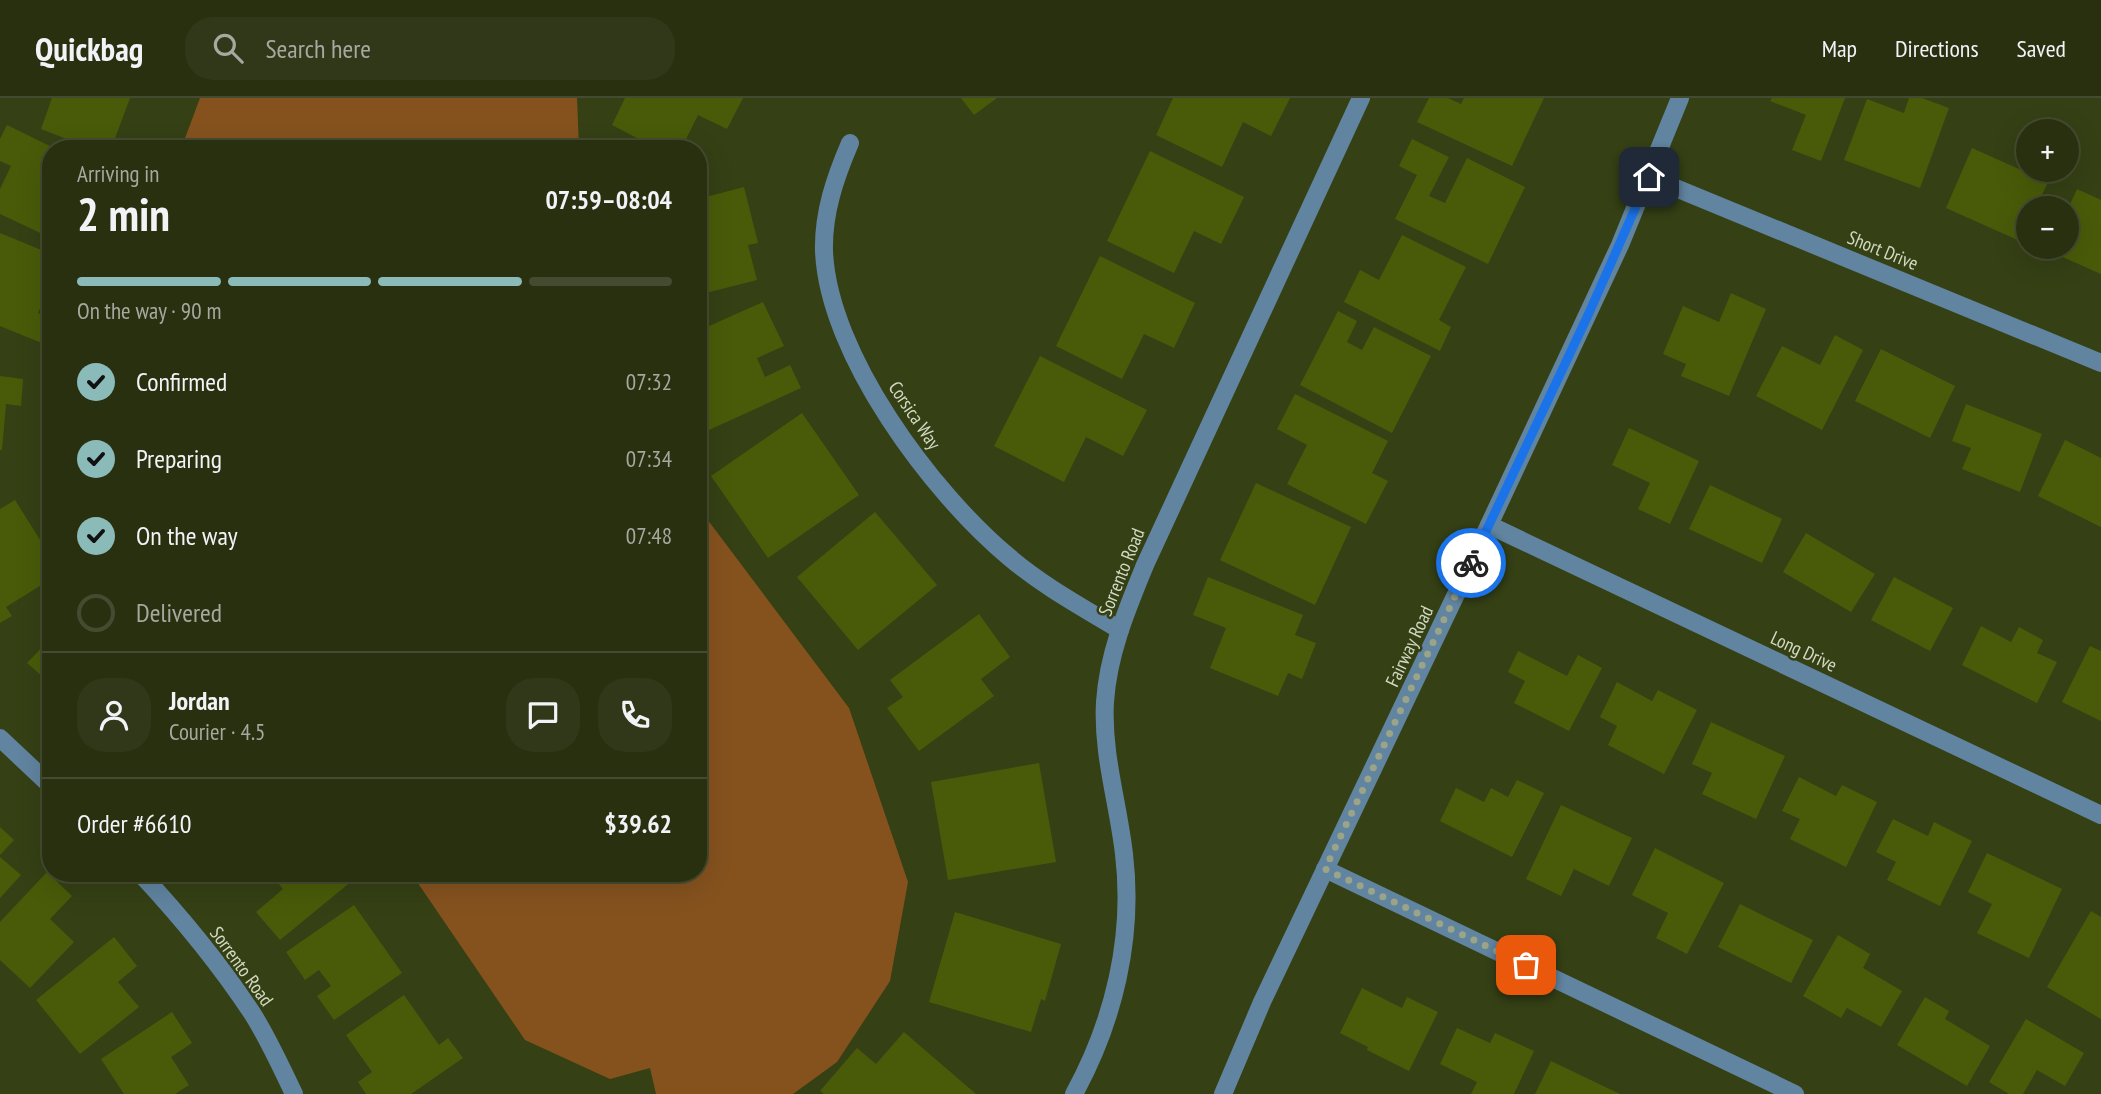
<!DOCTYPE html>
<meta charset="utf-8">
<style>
:root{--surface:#283010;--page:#303819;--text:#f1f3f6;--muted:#a5a99f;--line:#444b30;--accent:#8bbbb9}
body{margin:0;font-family:"PT Sans Narrow",sans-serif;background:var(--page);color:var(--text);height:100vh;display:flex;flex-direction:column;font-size:26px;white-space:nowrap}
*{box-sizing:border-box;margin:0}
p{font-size:23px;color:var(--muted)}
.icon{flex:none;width:38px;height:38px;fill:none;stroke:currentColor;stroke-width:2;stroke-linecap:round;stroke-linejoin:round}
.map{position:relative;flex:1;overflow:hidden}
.details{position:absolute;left:42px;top:42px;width:665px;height:742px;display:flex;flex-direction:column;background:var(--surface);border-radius:28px;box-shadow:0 7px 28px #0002,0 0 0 2px var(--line)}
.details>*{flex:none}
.fabs{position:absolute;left:2016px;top:21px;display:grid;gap:14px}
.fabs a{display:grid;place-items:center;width:63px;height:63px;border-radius:50%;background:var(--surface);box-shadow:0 7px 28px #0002,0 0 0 2px var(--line);font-size:35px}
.pin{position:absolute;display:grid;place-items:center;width:60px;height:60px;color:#fff;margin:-30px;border-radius:14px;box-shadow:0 4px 10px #0006}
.courier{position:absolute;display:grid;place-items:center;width:70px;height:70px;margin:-35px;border:5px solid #1a73e8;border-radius:50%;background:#fff;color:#222;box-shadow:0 2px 9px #0007}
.head em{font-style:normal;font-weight:600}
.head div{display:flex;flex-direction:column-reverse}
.head{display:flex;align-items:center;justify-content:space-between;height:119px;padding:0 35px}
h1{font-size:46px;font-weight:600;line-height:52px}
.bar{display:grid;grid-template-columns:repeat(4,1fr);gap:10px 7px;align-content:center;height:84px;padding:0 35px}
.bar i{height:9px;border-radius:5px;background:var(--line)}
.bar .current{background:var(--accent)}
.bar p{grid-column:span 4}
.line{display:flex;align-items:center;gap:18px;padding:0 35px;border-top:2px solid var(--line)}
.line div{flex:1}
.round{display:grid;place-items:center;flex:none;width:74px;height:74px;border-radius:28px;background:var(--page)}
ol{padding:0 35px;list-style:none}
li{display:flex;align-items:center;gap:21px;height:77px}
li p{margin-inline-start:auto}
li .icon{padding:7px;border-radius:50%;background:var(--accent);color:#111;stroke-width:4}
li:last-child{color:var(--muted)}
li i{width:38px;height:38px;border:4px solid var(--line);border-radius:50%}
header{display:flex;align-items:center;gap:42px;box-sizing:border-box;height:98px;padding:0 35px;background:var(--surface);border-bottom:2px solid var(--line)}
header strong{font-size:33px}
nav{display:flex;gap:38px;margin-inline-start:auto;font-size:24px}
.search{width:490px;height:63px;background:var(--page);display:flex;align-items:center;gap:18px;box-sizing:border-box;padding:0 24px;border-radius:28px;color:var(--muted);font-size:26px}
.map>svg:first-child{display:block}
.green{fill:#85521e}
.building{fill:#495b09}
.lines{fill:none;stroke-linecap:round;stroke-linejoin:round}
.minor{stroke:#6184a0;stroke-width:18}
.done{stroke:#9ba486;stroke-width:7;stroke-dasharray:0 12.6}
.route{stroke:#1a73e8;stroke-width:9}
.labels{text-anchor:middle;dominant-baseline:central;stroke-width:5;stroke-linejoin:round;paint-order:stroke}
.street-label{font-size:19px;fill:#d2dac3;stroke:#354015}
</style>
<header>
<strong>Quickbag</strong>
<div class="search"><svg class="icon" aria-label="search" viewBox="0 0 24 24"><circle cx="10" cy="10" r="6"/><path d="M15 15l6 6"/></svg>Search here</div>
<nav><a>Map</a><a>Directions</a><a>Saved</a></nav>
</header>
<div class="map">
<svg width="2101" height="996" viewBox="0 0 2101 996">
<rect width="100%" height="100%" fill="#354015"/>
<!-- green -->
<g class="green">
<path d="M200,0H577L579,51H181Z"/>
<path d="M698,409L849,610L908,784L890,883L837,964L793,996H656L650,970L610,981L525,942L411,775H698Z"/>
</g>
<!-- building -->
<g class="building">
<path d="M52,0H130L111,51H92L41,31Z"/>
<path d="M625,0H743L727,31L698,17L681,51H658L612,27Z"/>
<path d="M961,0H997L974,17Z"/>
<path d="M1173,0H1290L1271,38L1243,24L1222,69L1156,37Z"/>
<path d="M1429,0H1448L1461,6L1464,0H1544L1512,68L1417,24Z"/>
<path d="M1772,0H1845L1821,63L1792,52L1806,17L1770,3Z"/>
<path d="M1909,0H1922L1949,10L1920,90L1844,62L1867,1L1904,15Z"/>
<path d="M7,27L56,51H51V140L0,116V91L11,68L0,63V41Z"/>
<path d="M1412,41L1449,59L1429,98L1445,105L1467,60L1525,89L1488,166L1395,121L1417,77L1399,68Z"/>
<path d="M1972,50L2048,84L2036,110H2028V129L2022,144L1946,110Z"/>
<path d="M1150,53L1244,99L1221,146L1194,133L1174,175L1107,143Z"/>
<path d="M744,89L758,145L748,147L757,182L698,197V101Z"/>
<path d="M2077,91L2101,102V176L2049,153L2051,149H2067V113Z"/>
<path d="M0,135L51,156V185L38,215L51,220L49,248L0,228Z"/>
<path d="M1402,137L1466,169L1439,222L1451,229L1440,253L1344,204L1360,172L1379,182Z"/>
<path d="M1100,158L1195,205L1174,250L1144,236L1122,281L1056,248Z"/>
<path d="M1731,195L1766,211L1729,298L1681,278L1686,266L1663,256L1683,208L1719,224Z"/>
<path d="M763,204L784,248L757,260L765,279L790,267L801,290L698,337V233Z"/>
<path d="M1338,213L1357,223L1347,244L1362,252L1374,229L1431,258L1392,335L1300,287Z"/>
<path d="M1835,237L1863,252L1822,332L1756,298L1782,248L1820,267Z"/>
<path d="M1881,251L1955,288L1930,340L1855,303Z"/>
<path d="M1040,258L1147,312L1123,358L1086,339L1064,384L994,348Z"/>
<path d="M0,278L23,281L21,308L6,306L2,352H0Z"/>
<path d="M1295,296L1388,343L1372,375L1388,383L1366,426L1287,386L1307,347L1277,331Z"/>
<path d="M1966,306L2042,336L2020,394L1962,371L1971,350L1952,343Z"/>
<path d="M802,315L859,397L768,460L711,378Z"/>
<path d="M1629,330L1699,363L1670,426L1638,411L1650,385L1612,367Z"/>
<path d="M2065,342L2101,360V429L2038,398Z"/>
<path d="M1256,385L1351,429L1315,507L1220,462Z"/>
<path d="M1710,387L1782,421L1762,465L1689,431Z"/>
<path d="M15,402L51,459V481L6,509L12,518L0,525V411Z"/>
<path d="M875,414L937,487L858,552L797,479Z"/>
<path d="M1806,435L1875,476L1851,514L1783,474Z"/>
<path d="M1208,479L1303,517L1295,537L1316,545L1302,581L1288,575L1278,598L1210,570L1226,530L1193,517Z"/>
<path d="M1894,479L1953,510L1930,553L1871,522Z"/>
<path d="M979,516L1010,559L981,581L994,598L919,653L887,610L903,599L890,582Z"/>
<path d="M1981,528L2011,544L2019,529L2043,542L2037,555L2057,564L2037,605L1962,567Z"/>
<path d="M51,540V586L27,565Z"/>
<path d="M2090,548L2101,553V623L2062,604Z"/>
<path d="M1518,553L1567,578L1578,557L1602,570L1569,633L1514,605L1525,583L1508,574Z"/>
<path d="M1617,584L1652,603L1658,592L1697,612L1664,676L1608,647L1617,628L1600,619Z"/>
<path d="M1711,624L1785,658L1756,721L1702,696L1712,675L1692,666Z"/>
<path d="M1039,665L1056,764L948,782L931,684Z"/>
<path d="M1799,679L1836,698L1842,687L1877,704L1846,769L1790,741L1800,721L1782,713Z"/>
<path d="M1517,682L1544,695L1512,759L1440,723L1456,690L1484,704L1491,690L1508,699Z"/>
<path d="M1561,707L1632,740L1609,788L1574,771L1561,798L1526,781Z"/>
<path d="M1893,721L1928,738L1934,724L1972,743L1940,808L1887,782L1896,764L1876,754Z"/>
<path d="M0,729L14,742L0,757Z"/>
<path d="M1655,750L1724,785L1687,856L1656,840L1668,815L1632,797Z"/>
<path d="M1987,755L2062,791L2029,860L1977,835L1992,806L1968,794Z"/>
<path d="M0,759L21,777L0,800Z"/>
<path d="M47,774L72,798L50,821L74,844L30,890L0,862V824Z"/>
<path d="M270,775H355L358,778L280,842L256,814L283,791Z"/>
<path d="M1740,806L1813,842L1791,885L1718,849Z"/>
<path d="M354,807L402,875L334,922L317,898L331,888L319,872L305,882L286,854Z"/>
<path d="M2091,813L2101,819V921L2047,889Z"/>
<path d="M955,814L1061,846L1045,903L1041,901L1031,934L929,904Z"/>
<path d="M1838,837L1870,856L1863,870L1902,893L1881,929L1847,910L1841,920L1803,898Z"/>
<path d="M114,839L137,868L118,884L139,909L80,956L36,902Z"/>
<path d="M1362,890L1402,910L1407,899L1438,914L1409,973L1367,952L1368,949L1340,935Z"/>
<path d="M404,897L439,947L448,940L463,960L411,996H366L358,984L372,974L346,937Z"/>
<path d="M1925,899L1949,913L1945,921L1990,948L1967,988L1897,947Z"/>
<path d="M172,914L192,945L171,959L189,987L175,996H124L101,961Z"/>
<path d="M2026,921L2084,955L2065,988L2037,972L2023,996H2009L1989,984Z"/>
<path d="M1457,930L1490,945L1495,935L1534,953L1514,996H1471L1477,984L1440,966Z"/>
<path d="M904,934L976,996H824L820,993L857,950L876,966Z"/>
<path d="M1551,963L1620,996H1535Z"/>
</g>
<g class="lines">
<!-- minor -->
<g class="minor">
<path d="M850,45C835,80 823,115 824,153C828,256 932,395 1009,459C1043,488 1082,509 1120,532"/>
<path d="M1649,79L2101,265"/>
<path d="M1489,427L2101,717"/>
<path d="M0,640L51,688"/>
<path d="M1325,771L1795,996"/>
<path d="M140,775C181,819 219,865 252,915C268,940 281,969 294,996"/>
<path d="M1074,996C1114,923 1134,839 1124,756C1118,704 1102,656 1105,604C1108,556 1127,511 1145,467L1361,0"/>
<path d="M1223,996L1262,904L1489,427L1620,147L1680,0"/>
</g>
</g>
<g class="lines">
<!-- done -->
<path class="done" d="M1471,465L1325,771L1526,867"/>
<!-- route -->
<path class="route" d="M1471,465L1589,215L1649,79"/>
</g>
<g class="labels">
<!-- street labels -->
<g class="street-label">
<text transform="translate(1883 152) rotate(22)">Short Drive</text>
<text transform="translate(915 317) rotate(56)">Corsica Way</text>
<text transform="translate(1121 474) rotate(-68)">Sorrento Road</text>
<text transform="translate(1409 548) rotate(-65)">Fairway Road</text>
<text transform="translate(1804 553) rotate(25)">Long Drive</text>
<text transform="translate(242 868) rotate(54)">Sorrento Road</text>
</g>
</g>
</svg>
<div class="fabs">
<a>+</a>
<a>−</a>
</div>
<div class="pin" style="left:1526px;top:867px;background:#ea580c"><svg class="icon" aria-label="bag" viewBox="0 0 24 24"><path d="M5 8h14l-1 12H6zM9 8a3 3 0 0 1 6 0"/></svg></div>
<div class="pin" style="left:1649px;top:79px;background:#1f2937"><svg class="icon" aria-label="home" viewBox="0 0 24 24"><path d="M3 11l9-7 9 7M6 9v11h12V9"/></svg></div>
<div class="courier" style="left:1471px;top:465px"><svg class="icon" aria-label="bike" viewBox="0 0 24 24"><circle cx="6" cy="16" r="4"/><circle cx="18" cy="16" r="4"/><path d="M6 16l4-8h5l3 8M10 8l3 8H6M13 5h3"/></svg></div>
<section class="details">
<div class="head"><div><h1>2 min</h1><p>Arriving in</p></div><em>07:59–08:04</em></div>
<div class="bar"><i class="current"></i><i class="current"></i><i class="current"></i><i></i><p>On the way · 90 m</p></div>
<ol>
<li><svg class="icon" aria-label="check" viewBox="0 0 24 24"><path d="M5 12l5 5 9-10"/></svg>Confirmed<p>07:32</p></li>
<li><svg class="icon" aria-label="check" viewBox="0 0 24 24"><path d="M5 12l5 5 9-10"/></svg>Preparing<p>07:34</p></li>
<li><svg class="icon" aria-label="check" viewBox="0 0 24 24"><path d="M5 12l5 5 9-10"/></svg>On the way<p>07:48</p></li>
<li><i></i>Delivered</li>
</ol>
<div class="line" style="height:126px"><a class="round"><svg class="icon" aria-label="person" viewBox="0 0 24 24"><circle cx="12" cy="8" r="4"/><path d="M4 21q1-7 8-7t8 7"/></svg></a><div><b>Jordan</b><p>Courier · 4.5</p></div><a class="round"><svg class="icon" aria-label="chat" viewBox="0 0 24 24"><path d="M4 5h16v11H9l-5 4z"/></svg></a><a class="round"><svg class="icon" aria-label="phone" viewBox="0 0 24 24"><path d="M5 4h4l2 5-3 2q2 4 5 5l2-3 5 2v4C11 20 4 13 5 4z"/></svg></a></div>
<div class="line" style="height:91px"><div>Order #6610</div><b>$39.62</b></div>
</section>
</div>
